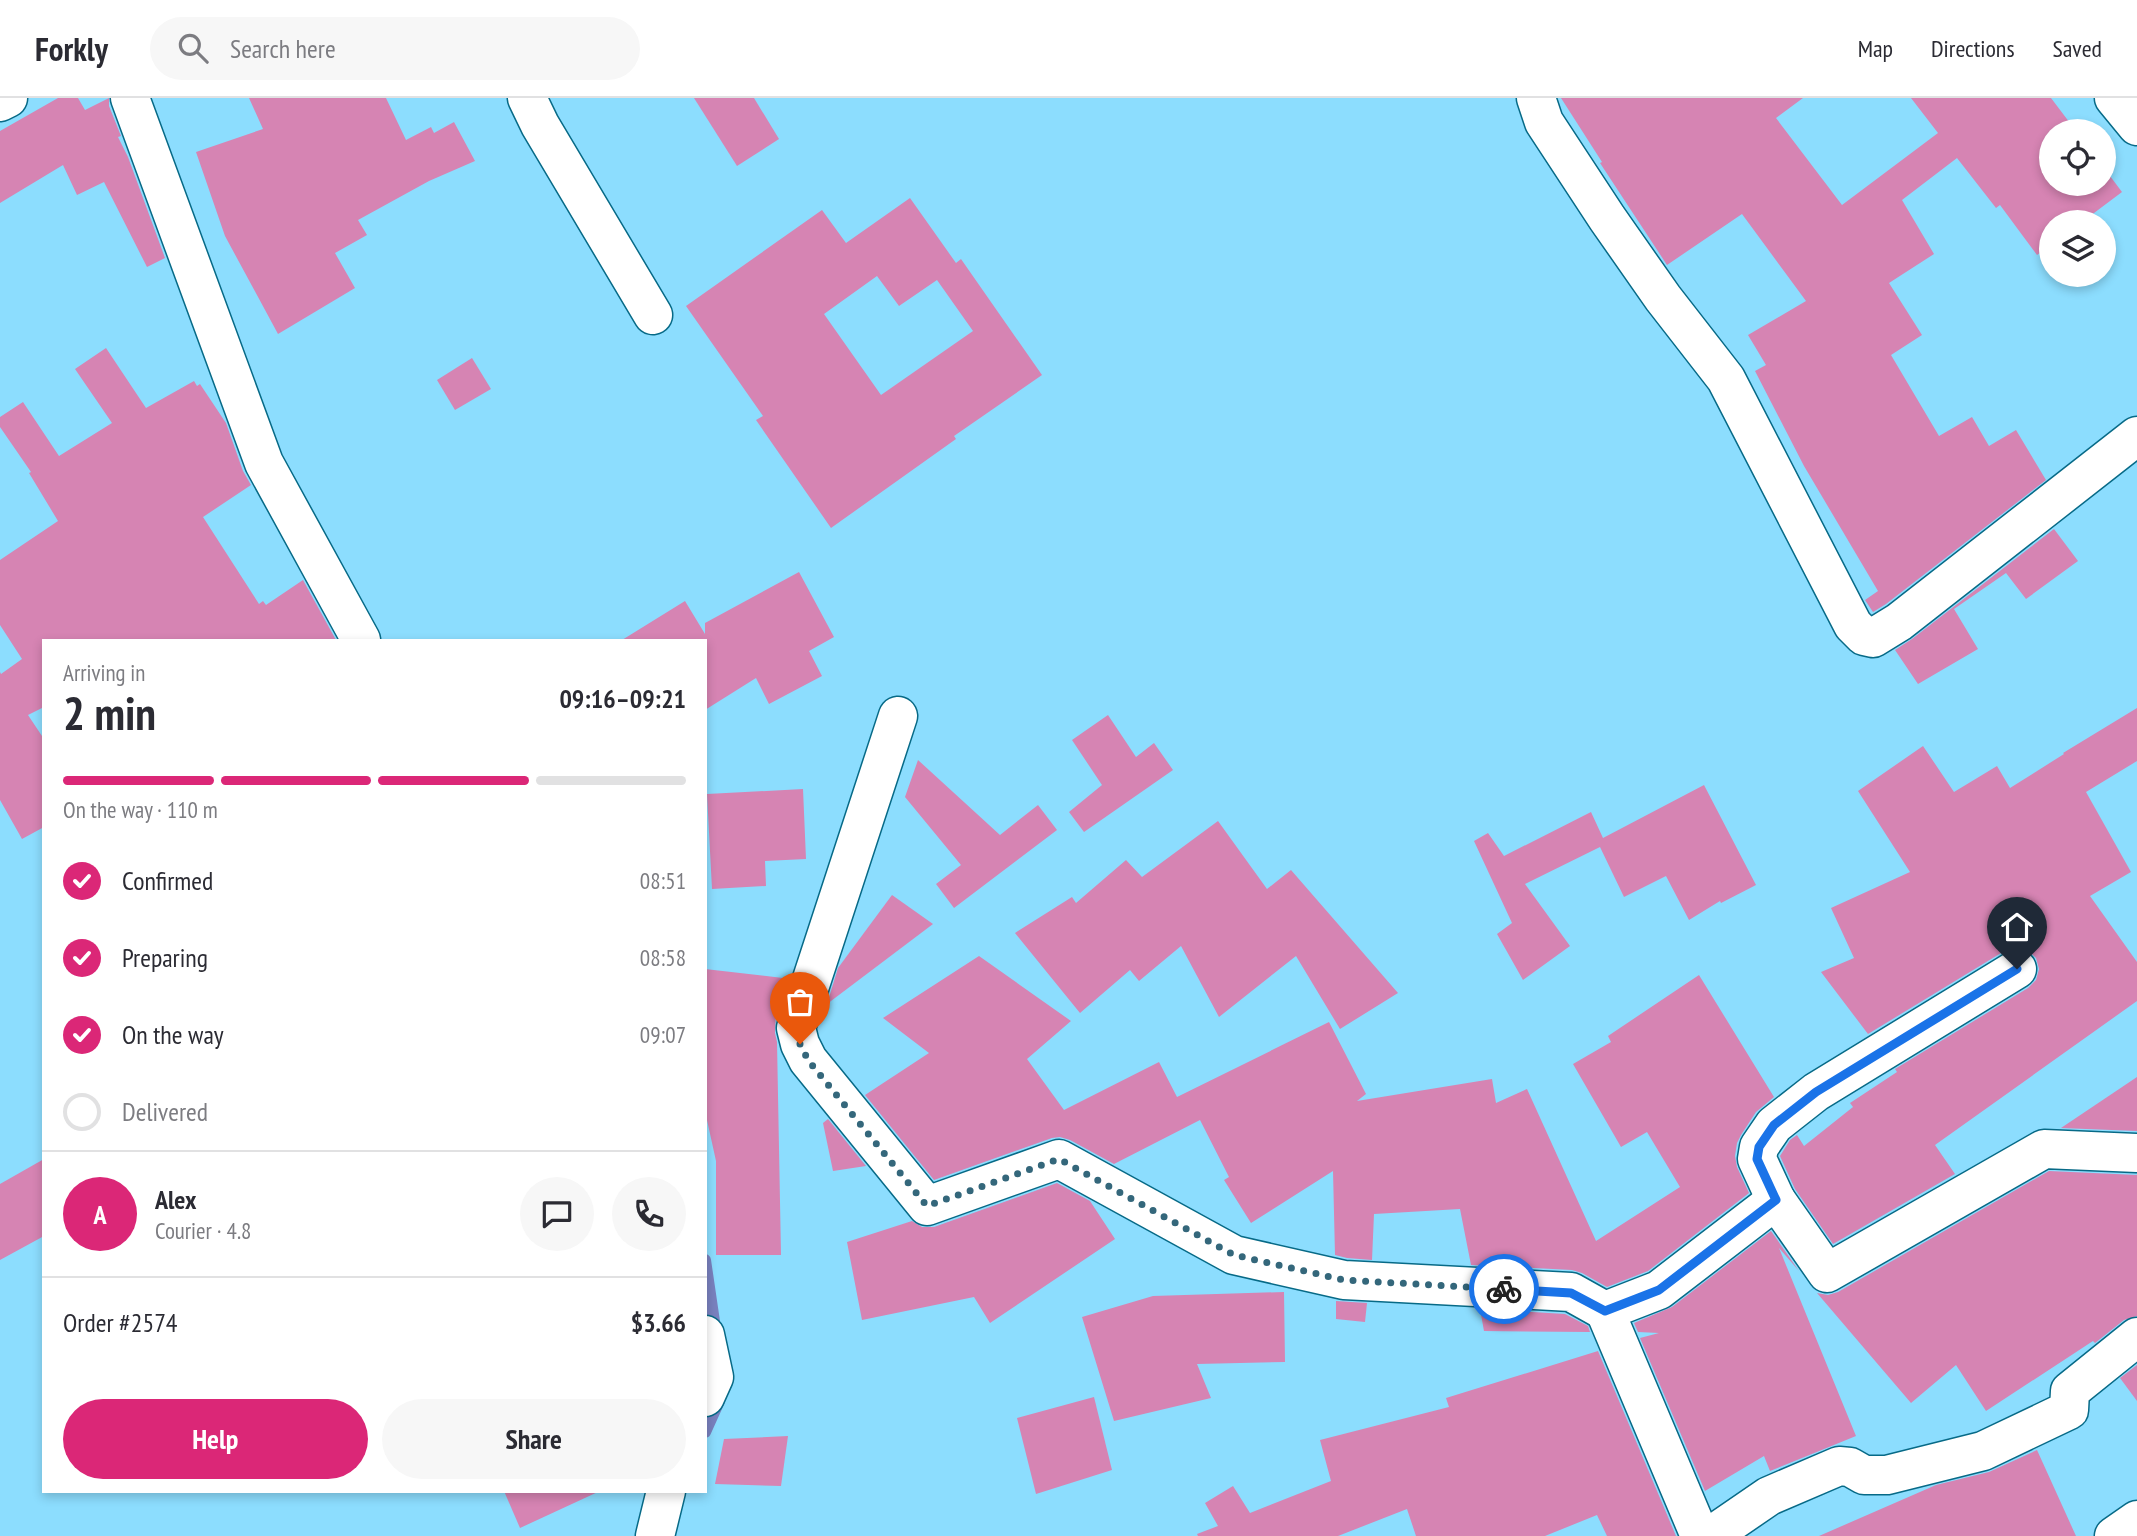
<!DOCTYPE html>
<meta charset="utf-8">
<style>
:root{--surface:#fff;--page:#f7f7f7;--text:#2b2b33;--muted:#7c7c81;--line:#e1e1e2;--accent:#db2777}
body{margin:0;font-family:"PT Sans Narrow",sans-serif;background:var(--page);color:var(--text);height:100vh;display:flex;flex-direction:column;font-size:26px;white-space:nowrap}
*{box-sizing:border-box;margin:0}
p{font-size:23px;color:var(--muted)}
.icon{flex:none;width:38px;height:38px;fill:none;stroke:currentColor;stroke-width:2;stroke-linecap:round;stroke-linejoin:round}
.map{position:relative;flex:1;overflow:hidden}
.details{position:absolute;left:42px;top:541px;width:665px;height:854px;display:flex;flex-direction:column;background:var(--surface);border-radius:0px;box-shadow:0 4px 10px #0003}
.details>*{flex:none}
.buttons{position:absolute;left:2039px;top:21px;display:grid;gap:14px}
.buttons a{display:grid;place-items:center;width:77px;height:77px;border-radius:50%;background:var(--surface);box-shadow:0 4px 10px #0003;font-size:35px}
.pin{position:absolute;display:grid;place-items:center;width:60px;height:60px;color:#fff;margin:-72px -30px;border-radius:50% 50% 50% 0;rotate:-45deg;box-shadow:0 0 7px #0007}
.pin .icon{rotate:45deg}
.courier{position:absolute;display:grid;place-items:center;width:70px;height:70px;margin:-35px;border:5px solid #1a73e8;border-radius:50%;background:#fff;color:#222;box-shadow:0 2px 9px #0007}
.overview em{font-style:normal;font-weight:600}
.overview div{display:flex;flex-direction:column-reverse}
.overview{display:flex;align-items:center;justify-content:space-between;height:119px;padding:0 21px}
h1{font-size:46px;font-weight:600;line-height:52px}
.bar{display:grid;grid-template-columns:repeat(4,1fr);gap:10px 7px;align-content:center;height:84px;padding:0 21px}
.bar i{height:9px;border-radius:5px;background:var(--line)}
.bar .active{background:var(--accent)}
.bar p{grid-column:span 4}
.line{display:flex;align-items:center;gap:18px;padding:0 21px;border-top:2px solid var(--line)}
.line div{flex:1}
.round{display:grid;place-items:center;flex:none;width:74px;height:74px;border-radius:37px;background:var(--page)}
ol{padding:0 21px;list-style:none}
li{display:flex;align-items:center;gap:21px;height:77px}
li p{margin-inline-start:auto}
li .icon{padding:7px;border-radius:50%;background:var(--accent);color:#fff;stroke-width:4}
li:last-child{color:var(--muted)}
li i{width:38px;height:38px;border:4px solid var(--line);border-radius:50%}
.action{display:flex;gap:14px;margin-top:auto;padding:14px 21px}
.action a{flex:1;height:80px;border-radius:42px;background:var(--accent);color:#fff;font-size:28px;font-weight:600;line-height:80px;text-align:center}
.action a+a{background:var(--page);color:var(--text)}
header{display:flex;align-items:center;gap:42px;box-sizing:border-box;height:98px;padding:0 35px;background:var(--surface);border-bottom:2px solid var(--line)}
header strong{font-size:33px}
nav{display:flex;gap:38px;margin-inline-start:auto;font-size:24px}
.search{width:490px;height:63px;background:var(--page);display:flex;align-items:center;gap:18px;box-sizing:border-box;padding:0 24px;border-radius:38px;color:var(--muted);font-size:26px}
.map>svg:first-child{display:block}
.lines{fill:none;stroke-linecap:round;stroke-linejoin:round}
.stream{stroke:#7981be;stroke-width:12}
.building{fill:#d684b3;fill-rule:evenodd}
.minor-casing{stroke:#076a87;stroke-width:41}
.minor{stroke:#fff;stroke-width:38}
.done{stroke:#34677b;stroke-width:7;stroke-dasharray:0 12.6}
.route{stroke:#1a73e8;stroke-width:9}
</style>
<header>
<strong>Forkly</strong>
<div class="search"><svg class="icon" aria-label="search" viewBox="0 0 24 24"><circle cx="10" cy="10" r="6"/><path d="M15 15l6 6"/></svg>Search here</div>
<nav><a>Map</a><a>Directions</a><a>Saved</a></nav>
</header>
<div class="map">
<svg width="2137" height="1438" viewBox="0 0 2137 1438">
<rect width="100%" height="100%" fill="#8cddfe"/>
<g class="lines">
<!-- stream -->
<g class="stream">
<path d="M705,1162L716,1237"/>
<path d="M705,1334L719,1303"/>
</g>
</g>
<!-- building -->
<g class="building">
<path d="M58,0H78L85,12L109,0V8L121,38L118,39L128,59L165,160L147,169L104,84L77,97L63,67L0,105V33Z"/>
<path d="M249,0H386L406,42L431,29L434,35L454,24L475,63L429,83L358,122L367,137L335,155L355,190L278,236L225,138L196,54L263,31Z"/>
<path d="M694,0H754L779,41L737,68Z"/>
<path d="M1561,0H1803L1776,20L1842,107L1938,35L1911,0H2051L2076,33H2051V86H2104V70L2122,94L2082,124H2051V147L2037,157L2000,107L1996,110L1957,60L1902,102L1934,156L1889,185L1922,237L1891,257L1939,338L1972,319L1989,348L2016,332L2046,382L1886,506L1873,514L1865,502L1878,493L1804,368L1755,273L1766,267L1748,237L1806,203L1742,116L1667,167L1600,65L1602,64Z"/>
<path d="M910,100L956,165L961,161L1042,277L954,338L956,341L831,430L756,322L763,318L686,208L822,112L846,145ZM877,178L899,208L937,182L973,233L881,297L824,216Z"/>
<path d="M106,250L146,310L194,283L197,288L200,286L226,325L243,373L251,387L203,419L259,506L263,503L266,507L303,482L336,542H44V609L28,617L44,641V729L22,741L0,702V574L1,576L22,561L0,527V462L58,423L29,375L31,374L0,329V319L23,304L59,358L112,325L75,271Z"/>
<path d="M472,260L491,291L455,312L437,282Z"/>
<path d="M2054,431L2078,463L2026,501L2006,475L1954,511L1978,551L1918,586L1895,552L1912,541Z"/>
<path d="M799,474L834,539L809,553L822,578L769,606L756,580L705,612V542H622L685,503L705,536V525Z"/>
<path d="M2137,610V663L2086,694L2131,774L2090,798L2137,864V903L1935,1047L1955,1076L1833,1146L1795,1091L1780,1058L1790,1042L1797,1037L1804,1048L1853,1009L1850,1005L1897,974L1895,971L2028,890L2036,882L2039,871L2036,860L2028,852L2017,849L2006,852L1868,936L1821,874L1854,860L1831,810L1910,774L1858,693L1923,648L1954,694L1997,668L2010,690L2064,656L2063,655Z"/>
<path d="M1108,617L1136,659L1154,645L1173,672L1084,734L1069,714L1102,687L1072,642Z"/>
<path d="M918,662L1000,737L1038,707L1057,732L954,810L936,786L961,767L905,699Z"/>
<path d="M1704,687L1756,787L1721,805L1720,803L1689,822L1666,778L1624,799L1600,749L1525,786L1570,848L1523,882L1497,836L1512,825L1474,743L1488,735L1504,758L1591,714L1603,740Z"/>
<path d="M803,691L806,761L765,763L766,788L712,791L707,696Z"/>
<path d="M1218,723L1267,791L1291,772L1398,895L1340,931L1296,858L1219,919L1181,848L1139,883L1130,872L1080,915L1015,835L1072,799L1076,805L1126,762L1142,779Z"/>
<path d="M892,797L933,826L827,906L838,870Z"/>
<path d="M979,858L1071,923L1027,961L1064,1012L1159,964L1177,999L1329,924L1366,996L1357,1003L1492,981L1496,1005L1527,991L1596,1143L1680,1089L1647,1034L1621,1049L1573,966L1611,944L1608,938L1699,877L1774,999L1756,1014L1741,1037L1737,1045L1735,1058L1737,1069L1749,1095L1648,1173L1607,1189L1582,1175L1572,1172L1471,1167L1460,1111L1374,1116L1372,1162L1347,1160L1335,1157L1333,1073L1251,1125L1224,1082L1229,1079L1200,1022L1114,1066L1070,1042L1060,1039L1052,1040L934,1082L865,997L929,955L883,920Z"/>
<path d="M705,871L783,880V899L780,910H776L775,935L777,944L781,1157H716V1063L705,1013Z"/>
<path d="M2137,979V1033L2061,1030Z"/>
<path d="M828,1021L866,1068L833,1073L823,1025Z"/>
<path d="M44,1061V1138L0,1162V1086Z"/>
<path d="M2049,1073L2137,1077V1218L2124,1222L2095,1245L2093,1243L1986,1313L1956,1267L1911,1305L1817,1195L1828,1197L1838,1194Z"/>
<path d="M1057,1085L1090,1103L1115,1141L990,1225L974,1199L862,1222L847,1144L912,1123L922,1129H934Z"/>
<path d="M1771,1133L1799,1173L1779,1150L1856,1338L1770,1373L1764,1358L1705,1393L1640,1240L1659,1235L1638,1234L1634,1225L1672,1209Z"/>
<path d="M1284,1194L1285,1264L1197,1266L1211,1300L1114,1323L1082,1219L1153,1198Z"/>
<path d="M1336,1203L1367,1205L1365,1224L1336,1221Z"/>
<path d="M1480,1211L1565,1216L1588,1228L1590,1234L1484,1233Z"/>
<path d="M1598,1253L1676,1438H1607L1597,1417L1545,1438H1416L1407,1411L1338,1438H1198L1197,1436L1218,1428L1205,1405L1233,1388L1250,1415L1331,1383L1320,1342L1449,1309L1446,1300Z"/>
<path d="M2137,1267V1303L2120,1280Z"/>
<path d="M1094,1299L1112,1372L1036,1396L1017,1320Z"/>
<path d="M788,1338L781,1388L715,1386L724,1341Z"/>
<path d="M2037,1352L2076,1438H1819L1936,1387L1989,1374Z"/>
<path d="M504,1393H600L520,1430Z"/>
</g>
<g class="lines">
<!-- minor casing -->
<g class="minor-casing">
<g id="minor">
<path d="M130,0L264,365L361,542"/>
<path d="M527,0L540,27L653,217"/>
<path d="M1536,0L1544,24L1607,120L1663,200L1726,281L1853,527L1864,538L1873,540L1899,524L2137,338"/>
<path d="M2114,0L2137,28"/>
<path d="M0,4L8,0"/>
<path d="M898,618L796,930L800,946L808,962L927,1108L1059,1061L1234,1157L1344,1182L1571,1194L1605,1213L1659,1192L1776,1102L1827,1175L2044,1051L2137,1055"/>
<path d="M1776,1102L1757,1061L1759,1049L1774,1027L1816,994L2017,871"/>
<path d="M1605,1213L1700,1438"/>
<path d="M705,1237L714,1279L705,1299"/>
<path d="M655,1438L666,1393"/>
<path d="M1713,1438L1718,1433L1769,1398L1839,1368L1850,1369L1864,1377H1887L1983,1353L2069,1312L2070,1293L2137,1239"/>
<path d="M2114,1438L2137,1422"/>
</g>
</g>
<!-- minor -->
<use href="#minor" class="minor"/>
</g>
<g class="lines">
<!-- done -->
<path class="done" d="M800,946L808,962L927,1108L1059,1061L1234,1157L1344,1182L1504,1191"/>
<!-- route -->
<path class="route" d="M1504,1191L1571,1195L1605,1213L1659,1192L1776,1102L1757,1061L1759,1049L1774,1027L1816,994L2017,871"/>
</g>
</svg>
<div class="buttons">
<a><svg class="icon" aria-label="locate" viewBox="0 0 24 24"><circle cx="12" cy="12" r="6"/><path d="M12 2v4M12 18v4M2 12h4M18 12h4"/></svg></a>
<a><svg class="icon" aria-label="layers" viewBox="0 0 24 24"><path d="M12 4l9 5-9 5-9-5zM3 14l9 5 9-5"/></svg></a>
</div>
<div class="pin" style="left:800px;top:946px;background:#ea580c"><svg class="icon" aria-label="bag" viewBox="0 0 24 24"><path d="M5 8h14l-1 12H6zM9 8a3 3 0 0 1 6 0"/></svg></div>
<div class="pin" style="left:2017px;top:871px;background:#1f2937"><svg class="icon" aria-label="home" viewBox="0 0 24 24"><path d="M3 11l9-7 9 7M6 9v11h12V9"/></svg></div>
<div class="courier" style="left:1504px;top:1191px"><svg class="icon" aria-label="bike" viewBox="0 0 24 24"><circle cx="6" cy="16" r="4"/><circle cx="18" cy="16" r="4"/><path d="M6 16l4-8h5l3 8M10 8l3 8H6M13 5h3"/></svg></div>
<section class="details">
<div class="overview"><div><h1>2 min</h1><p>Arriving in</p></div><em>09:16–09:21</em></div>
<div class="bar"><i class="active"></i><i class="active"></i><i class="active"></i><i></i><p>On the way · 110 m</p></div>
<ol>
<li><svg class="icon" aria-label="check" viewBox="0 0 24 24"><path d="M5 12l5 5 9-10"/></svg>Confirmed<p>08:51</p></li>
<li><svg class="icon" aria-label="check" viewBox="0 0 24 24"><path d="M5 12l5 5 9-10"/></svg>Preparing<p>08:58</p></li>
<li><svg class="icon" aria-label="check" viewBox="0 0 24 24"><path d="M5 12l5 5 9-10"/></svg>On the way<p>09:07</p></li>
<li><i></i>Delivered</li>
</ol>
<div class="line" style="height:126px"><b class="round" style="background:var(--accent);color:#fff">A</b><div><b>Alex</b><p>Courier · 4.8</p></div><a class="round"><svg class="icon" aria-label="chat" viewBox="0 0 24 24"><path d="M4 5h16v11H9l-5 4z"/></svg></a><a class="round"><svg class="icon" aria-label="phone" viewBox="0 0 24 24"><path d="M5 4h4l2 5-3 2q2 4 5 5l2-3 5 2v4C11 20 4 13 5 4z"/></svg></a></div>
<div class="line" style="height:91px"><div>Order #2574</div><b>$3.66</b></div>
<div class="action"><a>Help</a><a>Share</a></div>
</section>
</div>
